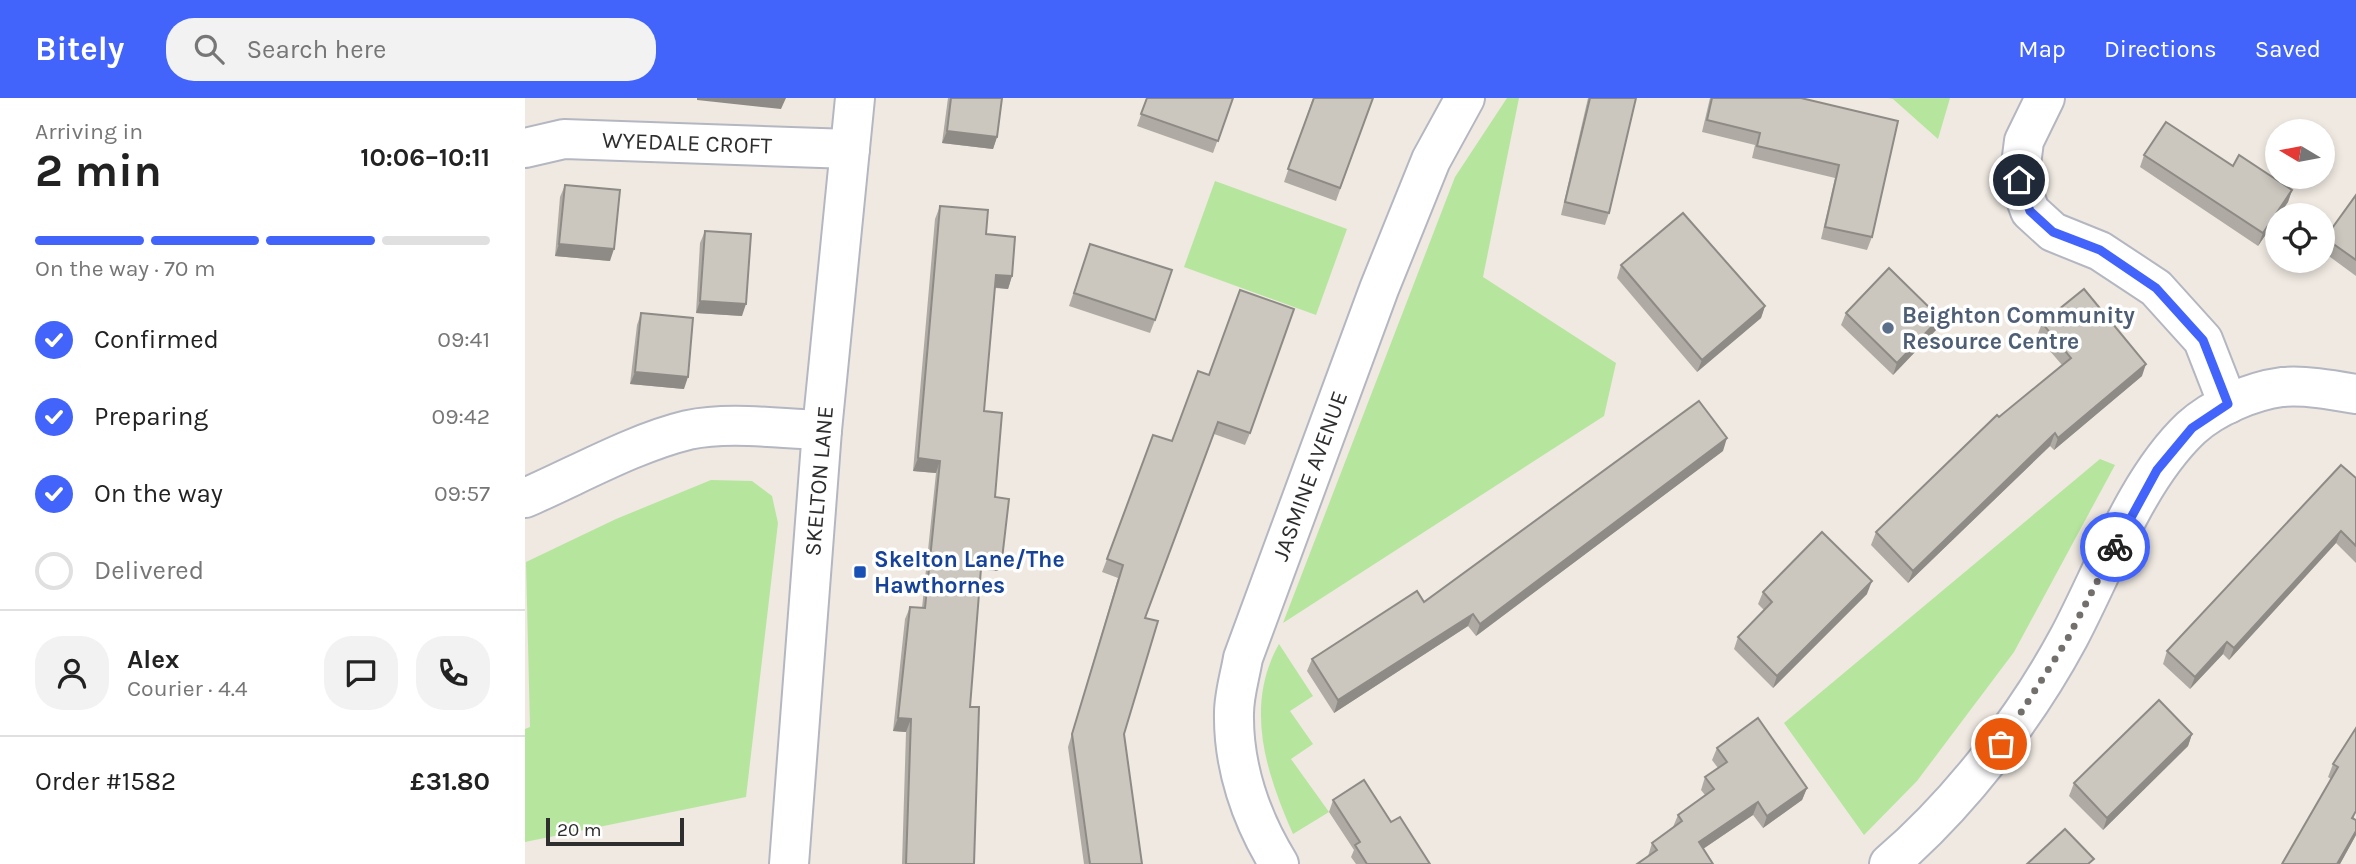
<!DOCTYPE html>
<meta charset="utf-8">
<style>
:root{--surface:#fff;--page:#f2f2f2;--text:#222;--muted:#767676;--line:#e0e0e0;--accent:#4264fb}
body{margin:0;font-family:Karla,sans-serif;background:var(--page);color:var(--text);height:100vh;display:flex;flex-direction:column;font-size:26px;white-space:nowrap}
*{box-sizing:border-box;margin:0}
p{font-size:23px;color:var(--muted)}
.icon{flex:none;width:38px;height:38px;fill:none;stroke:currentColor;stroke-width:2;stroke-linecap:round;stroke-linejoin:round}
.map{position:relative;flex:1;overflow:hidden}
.panel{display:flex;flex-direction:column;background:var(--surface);width:525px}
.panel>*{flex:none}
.needle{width:46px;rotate:280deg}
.tools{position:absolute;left:1740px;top:21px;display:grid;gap:14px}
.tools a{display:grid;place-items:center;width:70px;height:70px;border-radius:50%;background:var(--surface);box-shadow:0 4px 10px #0003;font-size:35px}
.scale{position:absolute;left:21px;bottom:18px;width:138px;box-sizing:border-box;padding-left:7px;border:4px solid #2e2e2e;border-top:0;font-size:19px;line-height:24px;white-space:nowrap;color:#2e2e2e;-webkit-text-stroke:5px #fff;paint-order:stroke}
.pin{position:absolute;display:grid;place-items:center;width:60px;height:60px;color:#fff;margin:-30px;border:4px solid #fff;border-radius:50%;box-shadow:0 2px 7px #0007}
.courier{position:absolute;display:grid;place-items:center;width:70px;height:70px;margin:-35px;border:5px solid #4264fb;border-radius:50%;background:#fff;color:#222;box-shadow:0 2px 9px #0007}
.summary em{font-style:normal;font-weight:700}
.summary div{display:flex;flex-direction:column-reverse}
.summary{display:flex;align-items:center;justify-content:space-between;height:119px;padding:0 35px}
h1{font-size:46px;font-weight:700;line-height:52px}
.bar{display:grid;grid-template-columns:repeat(4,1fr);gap:10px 7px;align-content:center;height:84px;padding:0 35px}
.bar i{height:9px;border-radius:5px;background:var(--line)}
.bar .active{background:var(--accent)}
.bar p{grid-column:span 4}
.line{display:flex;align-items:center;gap:18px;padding:0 35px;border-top:2px solid var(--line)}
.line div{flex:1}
.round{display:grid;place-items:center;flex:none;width:74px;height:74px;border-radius:28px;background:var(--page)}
ol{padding:0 35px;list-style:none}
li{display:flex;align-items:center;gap:21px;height:77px}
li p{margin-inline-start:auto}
li .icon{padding:7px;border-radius:50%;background:var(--accent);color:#fff;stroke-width:4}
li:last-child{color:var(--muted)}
li i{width:38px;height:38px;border:4px solid var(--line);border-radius:50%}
header{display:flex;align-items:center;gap:42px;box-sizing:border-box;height:98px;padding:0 35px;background:var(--accent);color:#fff}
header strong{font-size:33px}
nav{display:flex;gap:38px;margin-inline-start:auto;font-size:24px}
.search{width:490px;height:63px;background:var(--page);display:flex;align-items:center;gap:18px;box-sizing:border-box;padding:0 24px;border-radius:28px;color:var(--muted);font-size:26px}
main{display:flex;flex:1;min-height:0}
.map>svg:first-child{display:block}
.green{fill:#b6e59e}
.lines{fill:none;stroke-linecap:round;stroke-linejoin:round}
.minor-casing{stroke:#b4b7c1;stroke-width:42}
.minor{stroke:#fff;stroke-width:38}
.wall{fill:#afaba4}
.shaded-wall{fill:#8e8b86}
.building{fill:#cbc7bf;stroke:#8e8b86;stroke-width:2}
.done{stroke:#726f6d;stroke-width:7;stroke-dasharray:0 12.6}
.route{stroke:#4264fb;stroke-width:9}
.service-dot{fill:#5c6f8a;stroke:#fff;stroke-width:2.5}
.transit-dot{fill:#1a4fb4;stroke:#fff;stroke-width:2.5}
.labels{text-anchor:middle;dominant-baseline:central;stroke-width:7;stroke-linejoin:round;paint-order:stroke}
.street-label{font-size:23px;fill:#2e2e2e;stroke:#fff}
.service-label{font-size:23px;font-weight:bold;fill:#4e5e75;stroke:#fff;text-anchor:start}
.transit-label{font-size:23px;font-weight:bold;fill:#164399;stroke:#fff;text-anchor:start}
</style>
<header>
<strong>Bitely</strong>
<div class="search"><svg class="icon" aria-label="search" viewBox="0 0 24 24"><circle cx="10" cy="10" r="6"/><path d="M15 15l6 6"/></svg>Search here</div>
<nav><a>Map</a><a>Directions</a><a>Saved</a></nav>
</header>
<main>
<section class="panel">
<div class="summary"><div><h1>2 min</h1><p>Arriving in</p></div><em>10:06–10:11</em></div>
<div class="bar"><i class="active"></i><i class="active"></i><i class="active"></i><i></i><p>On the way · 70 m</p></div>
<ol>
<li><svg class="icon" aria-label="check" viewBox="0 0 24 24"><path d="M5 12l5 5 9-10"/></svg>Confirmed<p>09:41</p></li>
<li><svg class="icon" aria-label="check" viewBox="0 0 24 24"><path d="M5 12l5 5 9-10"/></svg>Preparing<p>09:42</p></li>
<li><svg class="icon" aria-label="check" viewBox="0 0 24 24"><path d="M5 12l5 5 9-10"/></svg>On the way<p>09:57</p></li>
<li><i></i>Delivered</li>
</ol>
<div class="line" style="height:126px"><a class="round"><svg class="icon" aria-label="person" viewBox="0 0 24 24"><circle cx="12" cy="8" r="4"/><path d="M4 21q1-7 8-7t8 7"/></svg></a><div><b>Alex</b><p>Courier · 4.4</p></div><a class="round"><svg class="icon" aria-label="chat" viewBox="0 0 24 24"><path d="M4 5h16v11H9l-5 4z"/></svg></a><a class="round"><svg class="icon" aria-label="phone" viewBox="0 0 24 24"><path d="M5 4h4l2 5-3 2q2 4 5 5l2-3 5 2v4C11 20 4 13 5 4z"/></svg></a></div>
<div class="line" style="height:91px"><div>Order #1582</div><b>£31.80</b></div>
</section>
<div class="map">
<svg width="1831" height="766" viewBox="0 0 1831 766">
<rect width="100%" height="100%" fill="#efe9e1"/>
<!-- green -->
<g class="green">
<path d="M982,0H994L958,179L1091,265L1079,318L758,525L930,79Z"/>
<path d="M1363,0H1425L1413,41L1368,1Z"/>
<path d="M690,83L822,131L791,217L659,169Z"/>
<path d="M1575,361L1590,367L1489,554L1392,683L1339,737L1259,625Z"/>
<path d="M186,382L227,383L247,398L253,425L221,699L0,744V631L5,629L1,464L91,421Z"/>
<path d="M754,546L788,598L765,613L788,646L766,661L804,714L768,736C741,675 719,608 754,546Z"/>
</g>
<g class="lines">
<!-- minor casing -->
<g class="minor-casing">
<g id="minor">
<path d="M1520,0L1499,43L1494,82L1505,113L1528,134L1575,153L1631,190L1678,242L1703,306"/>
<path d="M0,50L39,41L325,51"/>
<path d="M0,400C51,378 109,345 163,332C205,323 255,331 297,332"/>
<path d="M264,766L297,332L330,0"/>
<path d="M754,766C726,721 708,668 709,615C709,597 715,578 718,560L854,191L906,62L940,0"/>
<path d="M1364,766C1434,706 1500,621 1544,539C1579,473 1611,382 1666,330C1689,309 1727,293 1757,289C1781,287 1808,292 1831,296"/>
</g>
</g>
<!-- minor -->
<use href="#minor" class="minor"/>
</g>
<!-- wall -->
<g class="wall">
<path d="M423,0H477L472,39L468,51L417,45Z"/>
<path d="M622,0H708L688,55L612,28Z"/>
<path d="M788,0H848L811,103L759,84Z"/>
<path d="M1063,0H1111L1084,115L1080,127L1036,117Z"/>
<path d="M1185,0H1276L1373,23L1347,139L1342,152L1296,141L1310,80L1227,60L1230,47L1177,34Z"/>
<path d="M1619,57L1708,68L1767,92L1763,104L1754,117H1752V120L1733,148L1615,69Z"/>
<path d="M40,87L85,163L30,158L35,99Z"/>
<path d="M1831,97V178L1797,153V147L1800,140Z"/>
<path d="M415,108L487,178L483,191L470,190L459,313L477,461L473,473L456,471L445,609L449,766H377L381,634L368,633L380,521L385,509L397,510L411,375L388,373L410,121Z"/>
<path d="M180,133L217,218L171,215L175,145Z"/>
<path d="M565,146L630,222L625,235L544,208Z"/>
<path d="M1096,167L1240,208L1236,220L1172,274L1092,180Z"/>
<path d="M116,215L159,291L105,286L112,227Z"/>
<path d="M1321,215L1415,220L1411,232L1368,277L1316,227Z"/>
<path d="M1517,225L1617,278L1529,352L1525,348L1383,485L1346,447L1351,434L1474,319L1537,267L1512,238Z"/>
<path d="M684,277L725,335L720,347L689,336L620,520L599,636L617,766H559L543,649L593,480L577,474L582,461Z"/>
<path d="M1198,353L951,538L943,528L809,615L782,573L787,561Z"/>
<path d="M1831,380V465L1811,445L1704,562L1698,556L1665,591L1638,566L1642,553Z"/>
<path d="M1238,494L1342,496L1248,590L1209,551L1213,539L1239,512L1233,506Z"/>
<path d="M1831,630L1829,721L1831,722V737L1815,766H1757L1806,681L1803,679L1808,666Z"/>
<path d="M1667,636L1663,648L1578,732L1544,698L1549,685Z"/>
<path d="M1192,650L1282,690L1277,702L1238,730L1228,717L1178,751L1123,758L1127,745L1148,729L1153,717L1180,697L1176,692L1180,679L1193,670L1187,662Z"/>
<path d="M808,702L866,724L905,766H831L826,759L829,752L804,714Z"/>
</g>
<!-- shaded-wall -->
<g class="shaded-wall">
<path d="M172,0H261L256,11L172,2Z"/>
<path d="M422,33L472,39L468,51L417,45Z"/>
<path d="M1767,92L1763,104L1754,117H1752V120L1733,148L1738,135Z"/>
<path d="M34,146L89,151L85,163L30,158Z"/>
<path d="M471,177L487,178L483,191L466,189Z"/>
<path d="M175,203L221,206L217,218L171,215Z"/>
<path d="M1240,208L1236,220L1172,274L1177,262Z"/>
<path d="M1415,220L1411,232L1368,277L1372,265Z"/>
<path d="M1621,266L1617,278L1529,352L1533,340Z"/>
<path d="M110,274L163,279L159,291L105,286Z"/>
<path d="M1530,335L1525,348L1383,485L1388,473Z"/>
<path d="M1202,340L1198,353L951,538L955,526Z"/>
<path d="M393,360L415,363L411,375L388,373Z"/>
<path d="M1816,433L1811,445L1704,562L1709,550Z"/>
<path d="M457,458L477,461L473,473L452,471Z"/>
<path d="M1347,483L1342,496L1248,590L1252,578Z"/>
<path d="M948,516L943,528L809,615L813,602Z"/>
<path d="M1702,544L1698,556L1665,591L1670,579Z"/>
<path d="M373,620L386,621L381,634L368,633Z"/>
<path d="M1667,636L1663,648L1578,732L1582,720Z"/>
<path d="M1282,690L1277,702L1238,730L1242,718Z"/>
<path d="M1233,704L1228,717L1169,757L1174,744Z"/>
<path d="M1831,733V737L1815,766H1812Z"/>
</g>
<!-- building -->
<g class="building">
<path d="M426,0H477L472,39L422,33Z"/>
<path d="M622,0H708L693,43L616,16Z"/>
<path d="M789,0H848L815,90L763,71Z"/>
<path d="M1065,0H1111L1084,115L1040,104Z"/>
<path d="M1187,0H1276L1373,23L1347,139L1300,129L1314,67L1232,48L1235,35L1182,22Z"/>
<path d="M1641,24L1708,68L1714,57L1767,92L1738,135L1619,57Z"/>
<path d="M40,87L95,92L89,151L34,146Z"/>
<path d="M1831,97V162L1800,140Z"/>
<path d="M415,108L463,112L461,136L490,139L487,178L471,177L459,313L477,315L470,399L484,401L477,461L457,458L445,609H454L449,766H381L386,621L373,620L385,509L400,510L415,363L393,360Z"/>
<path d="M1158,115L1240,208L1177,262L1096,167Z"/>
<path d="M180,133L226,136L221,206L175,203Z"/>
<path d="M565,146L647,172L630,222L549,195Z"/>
<path d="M1364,170L1415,220L1372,265L1321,215Z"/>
<path d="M1559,191L1621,266L1533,340L1530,335L1388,473L1351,434L1472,317L1474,319L1546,260L1517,225Z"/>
<path d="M715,192L769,211L725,335L693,324L620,520L633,523L599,636L617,766H565L547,636L598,467L582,461L628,337L647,343L673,273L684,277Z"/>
<path d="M116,215L168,220L163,279L110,274Z"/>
<path d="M1174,303L1202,340L955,526L948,516L813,602L787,561L892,493L899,504Z"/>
<path d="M1816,367L1831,380V448L1816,433L1709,550L1702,544L1670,579L1642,553Z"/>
<path d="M1297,434L1347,483L1252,578L1213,539L1247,504L1238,494Z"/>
<path d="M1634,602L1667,636L1582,720L1549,685Z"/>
<path d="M1233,620L1282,690L1242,718L1233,704L1174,744L1188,766H1112L1132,752L1127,745L1157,723L1153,717L1189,691L1180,679L1202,664L1192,650Z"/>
<path d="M1831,630V713L1827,720L1831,722V733L1812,766H1757L1813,669L1808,666Z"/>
<path d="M839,682L866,724L875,719L905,766H842L830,747L835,744L808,702Z"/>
<path d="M1540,731L1569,761L1563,766H1502Z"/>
</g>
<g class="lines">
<!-- done -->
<path class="done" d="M1476,646L1542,542L1590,449"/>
<!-- route -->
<path class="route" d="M1494,82L1505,113L1528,134L1575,152L1631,190L1678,242L1703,306L1667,330L1632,372L1590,449"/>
</g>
<!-- markers -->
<circle class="service-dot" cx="1363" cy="230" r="7"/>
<rect class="transit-dot" x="328" y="467" width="14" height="14" rx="3.5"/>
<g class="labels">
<!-- street labels -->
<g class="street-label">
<text transform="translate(162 45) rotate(2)">WYEDALE CROFT</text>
<text transform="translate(785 378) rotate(-70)">JASMINE AVENUE</text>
<text transform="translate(294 383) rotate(-85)">SKELTON LANE</text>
</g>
<!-- service labels -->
<g class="service-label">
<text x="1377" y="217">Beighton Community<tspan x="1377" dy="26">Resource Centre</tspan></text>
</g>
<!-- transit labels -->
<g class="transit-label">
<text x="349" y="461">Skelton Lane/The<tspan x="349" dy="26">Hawthornes</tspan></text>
</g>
</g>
</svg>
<div class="tools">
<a><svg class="needle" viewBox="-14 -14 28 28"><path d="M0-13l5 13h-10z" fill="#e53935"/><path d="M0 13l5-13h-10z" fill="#767676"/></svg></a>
<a><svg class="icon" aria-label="locate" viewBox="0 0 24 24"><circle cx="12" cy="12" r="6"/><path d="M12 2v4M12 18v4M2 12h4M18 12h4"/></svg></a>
</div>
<div class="scale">20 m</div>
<div class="pin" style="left:1476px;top:646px;background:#ea580c"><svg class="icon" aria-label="bag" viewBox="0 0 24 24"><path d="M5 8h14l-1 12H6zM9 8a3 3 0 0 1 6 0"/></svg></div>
<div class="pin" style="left:1494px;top:82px;background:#1f2937"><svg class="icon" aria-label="home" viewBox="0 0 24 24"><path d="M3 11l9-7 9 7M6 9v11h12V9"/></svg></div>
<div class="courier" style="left:1590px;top:449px"><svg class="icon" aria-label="bike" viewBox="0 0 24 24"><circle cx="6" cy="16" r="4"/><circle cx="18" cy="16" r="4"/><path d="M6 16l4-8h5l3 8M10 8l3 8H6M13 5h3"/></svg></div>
</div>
</main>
